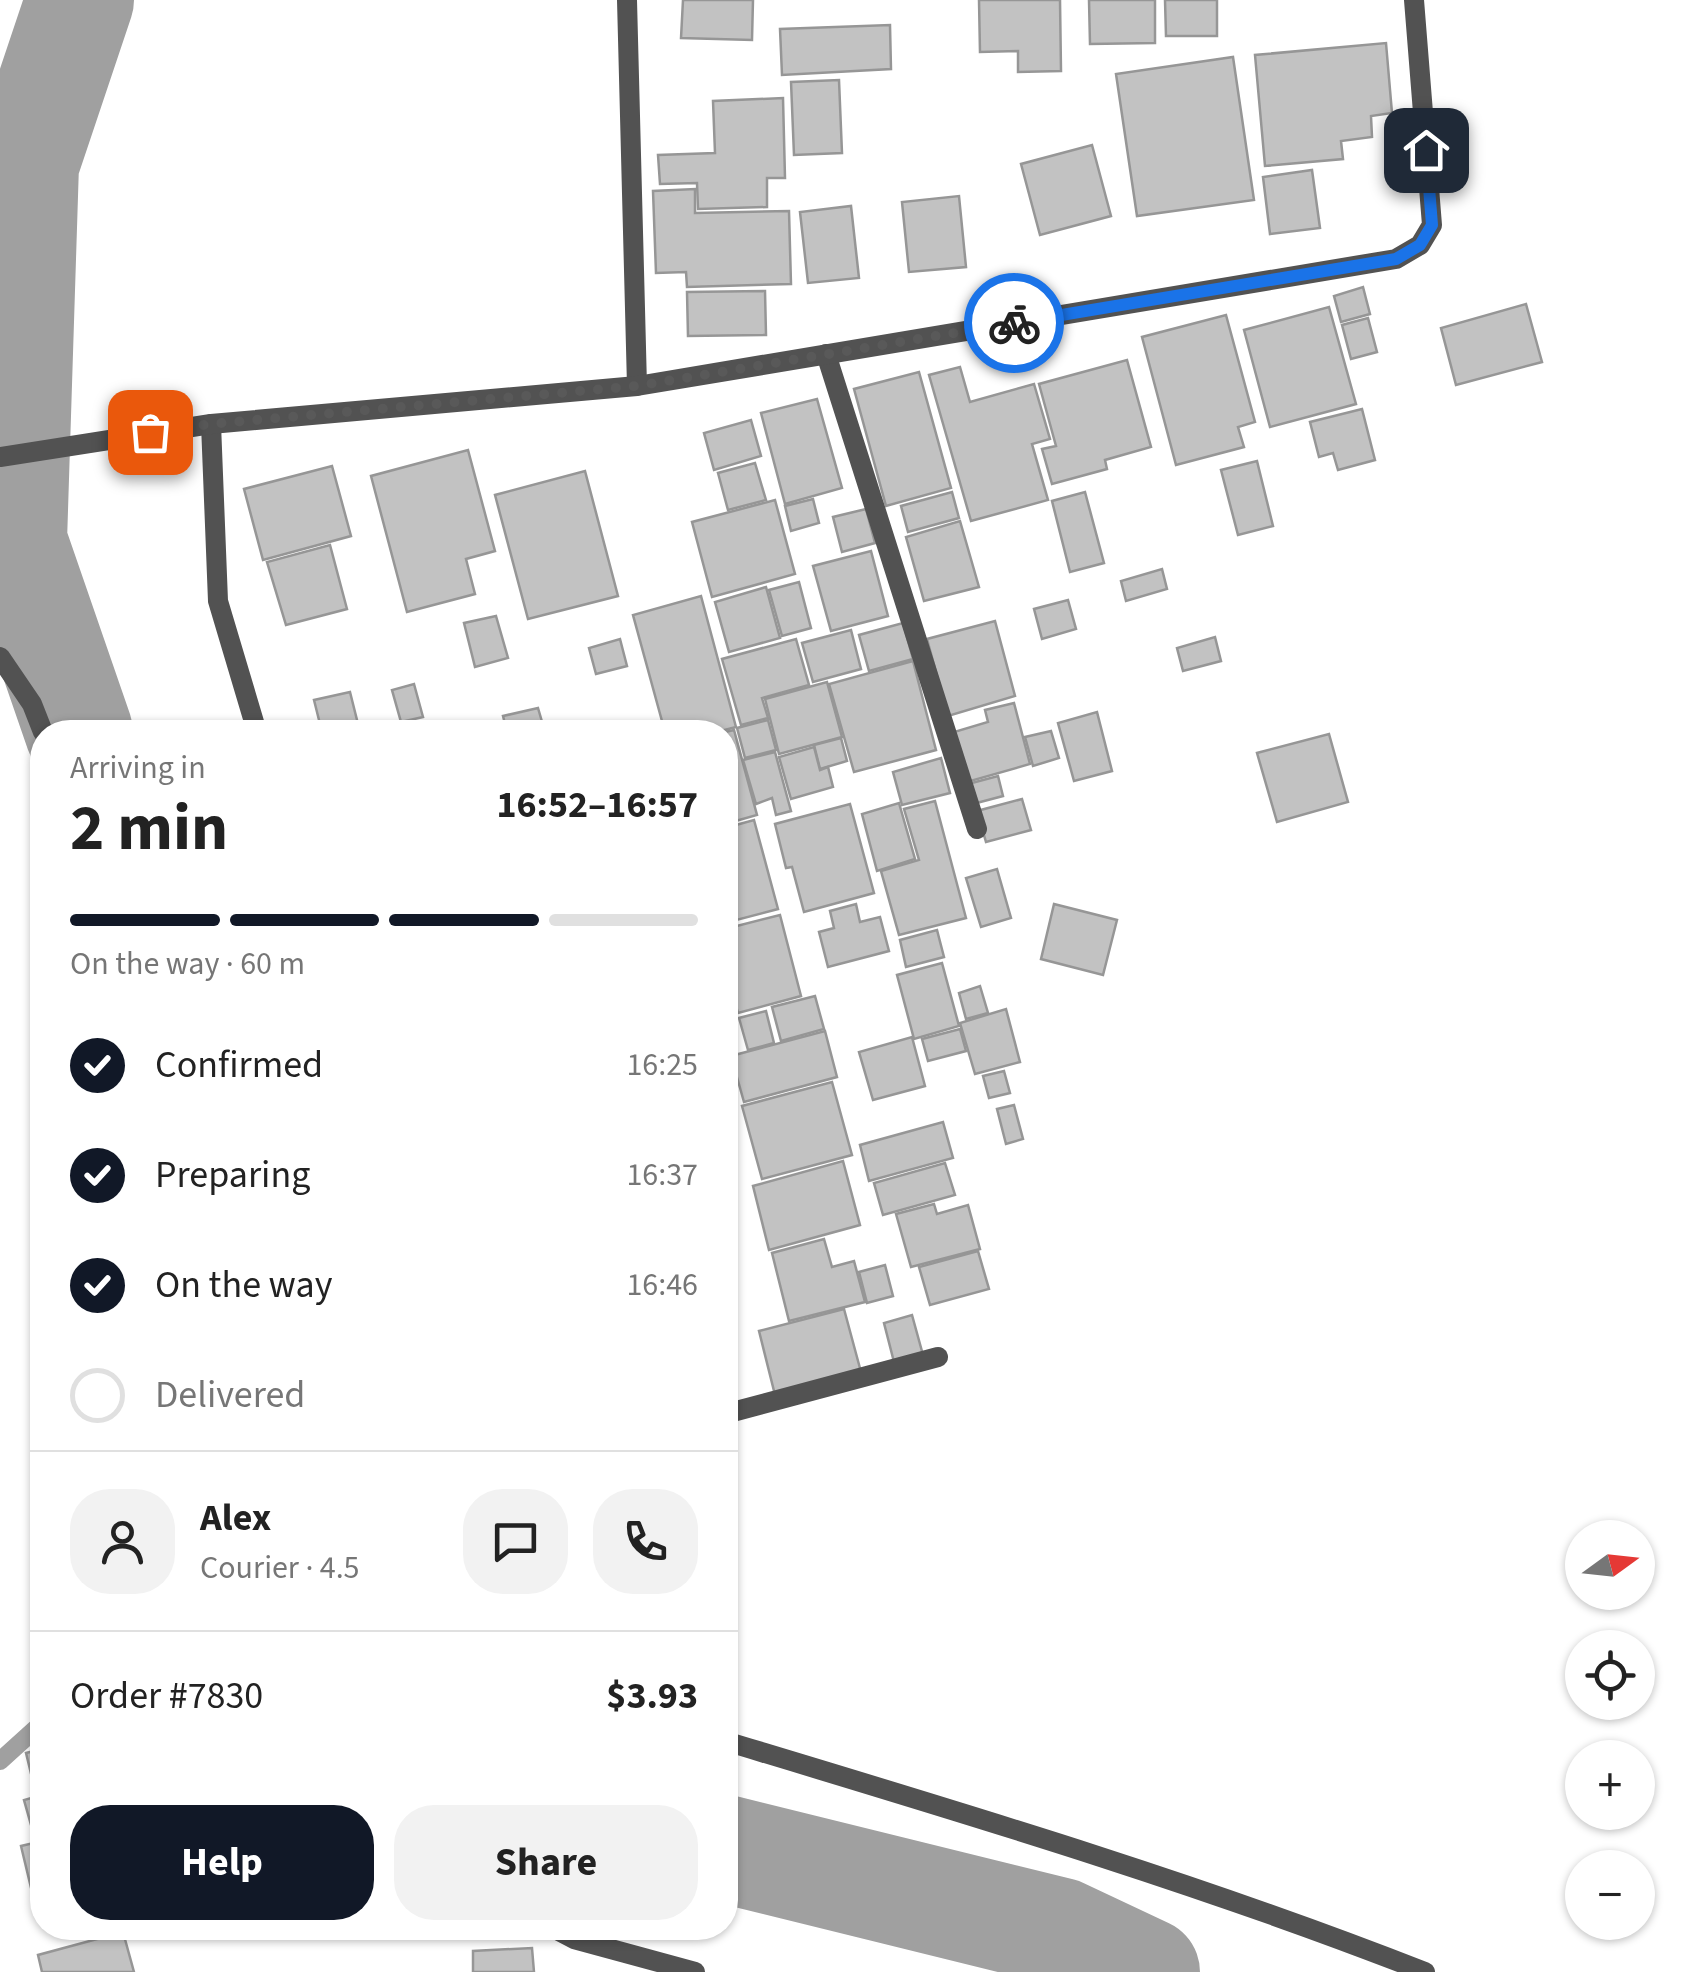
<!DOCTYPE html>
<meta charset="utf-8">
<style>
:root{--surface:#fff;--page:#f2f2f2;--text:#222;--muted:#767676;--line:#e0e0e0;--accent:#111827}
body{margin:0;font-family:"Source Sans 3",sans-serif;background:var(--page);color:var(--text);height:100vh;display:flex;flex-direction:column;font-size:38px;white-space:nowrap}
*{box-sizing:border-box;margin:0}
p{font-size:32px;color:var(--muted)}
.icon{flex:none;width:55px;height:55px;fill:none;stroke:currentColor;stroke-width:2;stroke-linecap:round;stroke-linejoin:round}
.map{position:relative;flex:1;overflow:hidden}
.sheet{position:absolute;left:30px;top:720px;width:708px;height:1220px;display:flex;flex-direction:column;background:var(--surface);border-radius:40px;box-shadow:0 2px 8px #0004}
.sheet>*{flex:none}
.needle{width:65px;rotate:75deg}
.fabs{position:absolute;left:1565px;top:1520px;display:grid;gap:20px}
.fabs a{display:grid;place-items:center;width:90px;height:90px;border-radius:50%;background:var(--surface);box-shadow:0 2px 8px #0004;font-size:50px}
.pin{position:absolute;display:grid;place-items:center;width:85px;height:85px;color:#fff;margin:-42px;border-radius:20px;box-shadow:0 5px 15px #0006}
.courier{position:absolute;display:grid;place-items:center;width:100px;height:100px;margin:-50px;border:8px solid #1a73e8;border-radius:50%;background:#fff;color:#222;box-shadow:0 2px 12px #0007}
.head em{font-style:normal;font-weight:700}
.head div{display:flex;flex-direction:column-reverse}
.head{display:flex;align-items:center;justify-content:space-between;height:170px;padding:0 40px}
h1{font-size:65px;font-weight:700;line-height:75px}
.bar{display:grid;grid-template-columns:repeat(4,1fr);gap:15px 10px;align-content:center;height:120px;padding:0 40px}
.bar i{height:12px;border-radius:8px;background:var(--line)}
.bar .current{background:var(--accent)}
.bar p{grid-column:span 4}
.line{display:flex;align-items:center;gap:25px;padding:0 40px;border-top:2px solid var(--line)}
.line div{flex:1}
.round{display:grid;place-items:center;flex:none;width:105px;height:105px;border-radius:40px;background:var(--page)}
ol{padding:0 40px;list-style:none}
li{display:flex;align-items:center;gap:30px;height:110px}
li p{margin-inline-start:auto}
li .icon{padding:10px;border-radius:50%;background:var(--accent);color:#fff;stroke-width:4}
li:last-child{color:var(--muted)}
li i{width:55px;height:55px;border:5px solid var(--line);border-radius:50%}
.action{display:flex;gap:20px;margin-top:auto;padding:20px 40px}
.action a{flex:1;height:115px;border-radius:40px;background:var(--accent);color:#fff;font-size:40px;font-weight:700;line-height:115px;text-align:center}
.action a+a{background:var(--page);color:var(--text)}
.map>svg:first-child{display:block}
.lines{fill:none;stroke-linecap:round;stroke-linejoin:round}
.stream{stroke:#a0a0a0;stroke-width:18}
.river{stroke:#a0a0a0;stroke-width:108}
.building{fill:#c2c2c2;stroke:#969696;stroke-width:2.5}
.minor{stroke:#525252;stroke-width:20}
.done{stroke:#595959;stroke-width:10;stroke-dasharray:0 18}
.route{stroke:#1a73e8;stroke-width:12}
</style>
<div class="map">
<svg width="1686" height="1972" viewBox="0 0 1686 1972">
<rect width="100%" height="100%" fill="#fff"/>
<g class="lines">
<!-- stream -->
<path class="stream" d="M0,1761L42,1723"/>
<!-- river -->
<g class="river">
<path d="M79,732L13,541L25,164L80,0"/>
<path d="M725,1849L1061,1932L1146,1972"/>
</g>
</g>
<!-- building -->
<g class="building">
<path d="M683,0H753L752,40L681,38Z"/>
<path d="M979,0H1060L1061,71L1018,72V51L980,52Z"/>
<path d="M1089,0H1155V43L1090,44Z"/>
<path d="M1165,0H1217V36H1166Z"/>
<path d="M890,25L891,69L782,75L780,29Z"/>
<path d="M1386,43L1392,113L1371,116L1372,137L1341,141L1343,159L1265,166L1255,55Z"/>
<path d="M1233,57L1254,200L1137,216L1116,74Z"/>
<path d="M839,80L842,153L794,155L791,82Z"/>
<path d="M783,98L785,178H767V207L698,209L697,183L660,184L658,155L715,153L713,101Z"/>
<path d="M1092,145L1111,216L1040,235L1021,164Z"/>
<path d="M1312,170L1320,228L1270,234L1263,177Z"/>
<path d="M695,189V213L789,211L791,284L687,287L686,272L656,273L653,191Z"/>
<path d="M959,196L966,267L909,272L902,202Z"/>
<path d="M851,206L859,278L808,283L800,212Z"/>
<path d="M1363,287L1370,314L1341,322L1334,296Z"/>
<path d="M765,291L766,335L688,336L687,292Z"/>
<path d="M1526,304L1542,362L1456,385L1441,328Z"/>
<path d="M1329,307L1356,404L1270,427L1244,330Z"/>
<path d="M1226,315L1255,422L1238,427L1244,447L1176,465L1142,337Z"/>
<path d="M1368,318L1377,352L1351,359L1342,325Z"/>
<path d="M1127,360L1151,447L1105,460L1107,469L1052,484L1042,449L1056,446L1039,384Z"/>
<path d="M960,367L970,402L1034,384L1050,439L1032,444L1048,500L971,521L929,375Z"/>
<path d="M919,372L951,488L886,506L854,389Z"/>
<path d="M817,399L842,488L785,504L761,413Z"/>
<path d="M1362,409L1375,460L1338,470L1333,453L1319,457L1310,422Z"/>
<path d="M751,420L761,456L714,470L704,433Z"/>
<path d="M468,450L495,551L466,559L475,594L407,612L371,476Z"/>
<path d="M1257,461L1273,526L1238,535L1221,470Z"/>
<path d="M755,463L766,500L728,510L718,473Z"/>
<path d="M332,466L351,536L263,560L244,489Z"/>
<path d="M585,471L618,596L528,619L495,495Z"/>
<path d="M952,492L959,518L908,532L901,506Z"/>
<path d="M1085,492L1104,563L1070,572L1052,501Z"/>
<path d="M813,499L819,523L791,531L785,506Z"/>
<path d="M775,500L795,574L712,597L692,522Z"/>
<path d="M866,509L875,543L842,552L833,517Z"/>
<path d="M960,521L979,587L924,601L906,537Z"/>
<path d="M330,545L347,609L286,625L267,562Z"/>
<path d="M871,551L888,616L831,631L813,566Z"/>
<path d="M1162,569L1167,589L1126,601L1121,581Z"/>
<path d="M799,582L811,628L782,636L769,590Z"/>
<path d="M766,587L780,638L729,652L715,602Z"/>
<path d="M701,596L736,727L717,732H665L633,615Z"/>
<path d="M1068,600L1076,629L1042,639L1034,609Z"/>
<path d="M496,616L508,658L475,667L464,623Z"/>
<path d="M995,621L1015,696L948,716L927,639Z"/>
<path d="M903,623L913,659L869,671L859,635Z"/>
<path d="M851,630L861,669L813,682L802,643Z"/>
<path d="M1215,637L1221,661L1183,671L1177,648Z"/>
<path d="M620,639L627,666L596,674L589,648Z"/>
<path d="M796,639L809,685L762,698L768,718L741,725L722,659Z"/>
<path d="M913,661L936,750L854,772L829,684Z"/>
<path d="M827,682L842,737L779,754L765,699Z"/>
<path d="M414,684L423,717L401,722L392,690Z"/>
<path d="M350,692L360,732H322L314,700Z"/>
<path d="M1014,703L1030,764L967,782L954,732L988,722L985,710Z"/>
<path d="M538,708L545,732H507L503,716Z"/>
<path d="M1097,712L1112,771L1074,781L1058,723Z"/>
<path d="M768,720L776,750L745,758L737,728Z"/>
<path d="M734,730L757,815L725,824V732Z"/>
<path d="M1051,731L1059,758L1033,766L1025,737Z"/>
<path d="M1329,734L1348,802L1277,822L1257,753Z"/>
<path d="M841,738L847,761L820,769L814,745Z"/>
<path d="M814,747L820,770L828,767L833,787L791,799L779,757Z"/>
<path d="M775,752L791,811L776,815L772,798L756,804L743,760Z"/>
<path d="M941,758L950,793L902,805L893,772Z"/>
<path d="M998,776L1003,796L973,804L968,784Z"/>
<path d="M1022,799L1031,830L986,842L977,811Z"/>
<path d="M935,801L966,918L899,935L881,871L919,860L904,809Z"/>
<path d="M899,803L915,859L877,871L862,814Z"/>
<path d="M850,804L874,893L804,912L792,867L786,868L775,824Z"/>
<path d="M754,820L778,909L725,923V828Z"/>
<path d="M997,869L1011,918L981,927L966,878Z"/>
<path d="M856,904L860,922L880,917L889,951L828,967L819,932L834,928L830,911Z"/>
<path d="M1054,904L1117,920L1103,975L1041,959Z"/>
<path d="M780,915L801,996L738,1013L725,966V929Z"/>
<path d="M937,930L944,957L906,967L900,940Z"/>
<path d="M942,963L959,1026L914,1039L897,975Z"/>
<path d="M980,986L988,1013L966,1019L959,993Z"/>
<path d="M815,996L824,1029L781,1041L772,1007Z"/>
<path d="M1006,1009L1020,1062L975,1074L960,1023Z"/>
<path d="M766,1011L774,1043L748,1050L739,1018Z"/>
<path d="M960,1029L966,1051L928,1061L922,1039Z"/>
<path d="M825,1031L837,1077L744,1102L731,1056Z"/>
<path d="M912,1037L925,1086L873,1100L859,1052Z"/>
<path d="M1004,1071L1010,1093L989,1098L983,1076Z"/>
<path d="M832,1082L852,1155L762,1179L742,1106Z"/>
<path d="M1014,1105L1023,1139L1006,1144L997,1109Z"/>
<path d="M943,1122L953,1158L869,1181L860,1145Z"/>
<path d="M843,1161L860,1225L769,1250L753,1186Z"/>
<path d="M945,1163L955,1195L883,1215L874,1183Z"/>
<path d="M934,1204L937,1214L968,1205L980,1249L911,1267L896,1214Z"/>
<path d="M824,1239L832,1267L854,1261L865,1302L789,1321L772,1253Z"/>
<path d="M978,1251L989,1289L930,1305L919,1267Z"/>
<path d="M885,1265L893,1296L867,1303L859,1272Z"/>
<path d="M844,1309L861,1372L775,1395L759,1331Z"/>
<path d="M912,1315L923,1355L894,1362L884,1323Z"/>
<path d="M42,1749V1788L35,1790L26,1753Z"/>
<path d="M42,1795V1838L35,1839L24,1800Z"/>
<path d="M42,1841V1889L32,1892L21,1846Z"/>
<path d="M123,1932L134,1972H42L38,1955Z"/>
<path d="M532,1948L534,1972H473V1951Z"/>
</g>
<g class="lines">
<!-- minor -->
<g class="minor">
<path d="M627,0L637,386"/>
<path d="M826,354L977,829"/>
<path d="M211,424L218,601L257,732"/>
<path d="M0,457L211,424L637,386L1396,259L1420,245L1432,225L1414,0"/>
<path d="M0,657L32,704L43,732"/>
<path d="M725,1414L938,1357"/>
<path d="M725,1741C960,1812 1196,1882 1425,1972"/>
<path d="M553,1928L574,1939L695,1972"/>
</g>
</g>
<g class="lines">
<!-- done -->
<path class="done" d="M150,432L211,424L637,386L1014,323"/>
<!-- route -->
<path class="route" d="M1014,323L1396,259L1420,245L1432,225L1426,150"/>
</g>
</svg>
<div class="fabs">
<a><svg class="needle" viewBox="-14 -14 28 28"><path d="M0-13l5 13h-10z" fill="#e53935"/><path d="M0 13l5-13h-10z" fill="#767676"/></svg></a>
<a><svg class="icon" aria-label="locate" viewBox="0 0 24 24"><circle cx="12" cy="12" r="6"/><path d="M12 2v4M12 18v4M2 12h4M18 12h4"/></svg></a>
<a>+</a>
<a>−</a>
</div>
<div class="pin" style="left:150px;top:432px;background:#ea580c"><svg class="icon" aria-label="bag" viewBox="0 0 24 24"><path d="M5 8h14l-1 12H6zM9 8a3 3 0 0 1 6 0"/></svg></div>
<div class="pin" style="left:1426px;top:150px;background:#1f2937"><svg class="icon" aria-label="home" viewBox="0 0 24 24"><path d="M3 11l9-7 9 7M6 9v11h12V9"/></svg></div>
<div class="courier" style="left:1014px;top:323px"><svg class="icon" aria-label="bike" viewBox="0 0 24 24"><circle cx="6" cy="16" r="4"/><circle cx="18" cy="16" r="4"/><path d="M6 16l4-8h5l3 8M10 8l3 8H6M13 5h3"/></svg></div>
<section class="sheet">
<div class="head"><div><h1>2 min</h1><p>Arriving in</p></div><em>16:52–16:57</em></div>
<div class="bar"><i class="current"></i><i class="current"></i><i class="current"></i><i></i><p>On the way · 60 m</p></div>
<ol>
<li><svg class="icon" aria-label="check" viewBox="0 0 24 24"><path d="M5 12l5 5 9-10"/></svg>Confirmed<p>16:25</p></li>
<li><svg class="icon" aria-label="check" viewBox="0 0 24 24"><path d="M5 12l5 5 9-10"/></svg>Preparing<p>16:37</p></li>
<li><svg class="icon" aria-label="check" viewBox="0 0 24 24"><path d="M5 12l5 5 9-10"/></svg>On the way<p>16:46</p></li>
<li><i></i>Delivered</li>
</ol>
<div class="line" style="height:180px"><a class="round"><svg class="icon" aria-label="person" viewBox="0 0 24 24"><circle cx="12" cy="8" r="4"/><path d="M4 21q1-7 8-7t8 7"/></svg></a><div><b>Alex</b><p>Courier · 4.5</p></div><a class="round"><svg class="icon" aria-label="chat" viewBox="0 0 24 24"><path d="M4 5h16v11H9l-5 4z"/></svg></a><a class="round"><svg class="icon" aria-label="phone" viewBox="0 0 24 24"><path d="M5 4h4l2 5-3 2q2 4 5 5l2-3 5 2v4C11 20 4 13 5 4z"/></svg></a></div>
<div class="line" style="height:130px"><div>Order #7830</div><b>$3.93</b></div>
<div class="action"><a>Help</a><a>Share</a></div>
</section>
</div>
